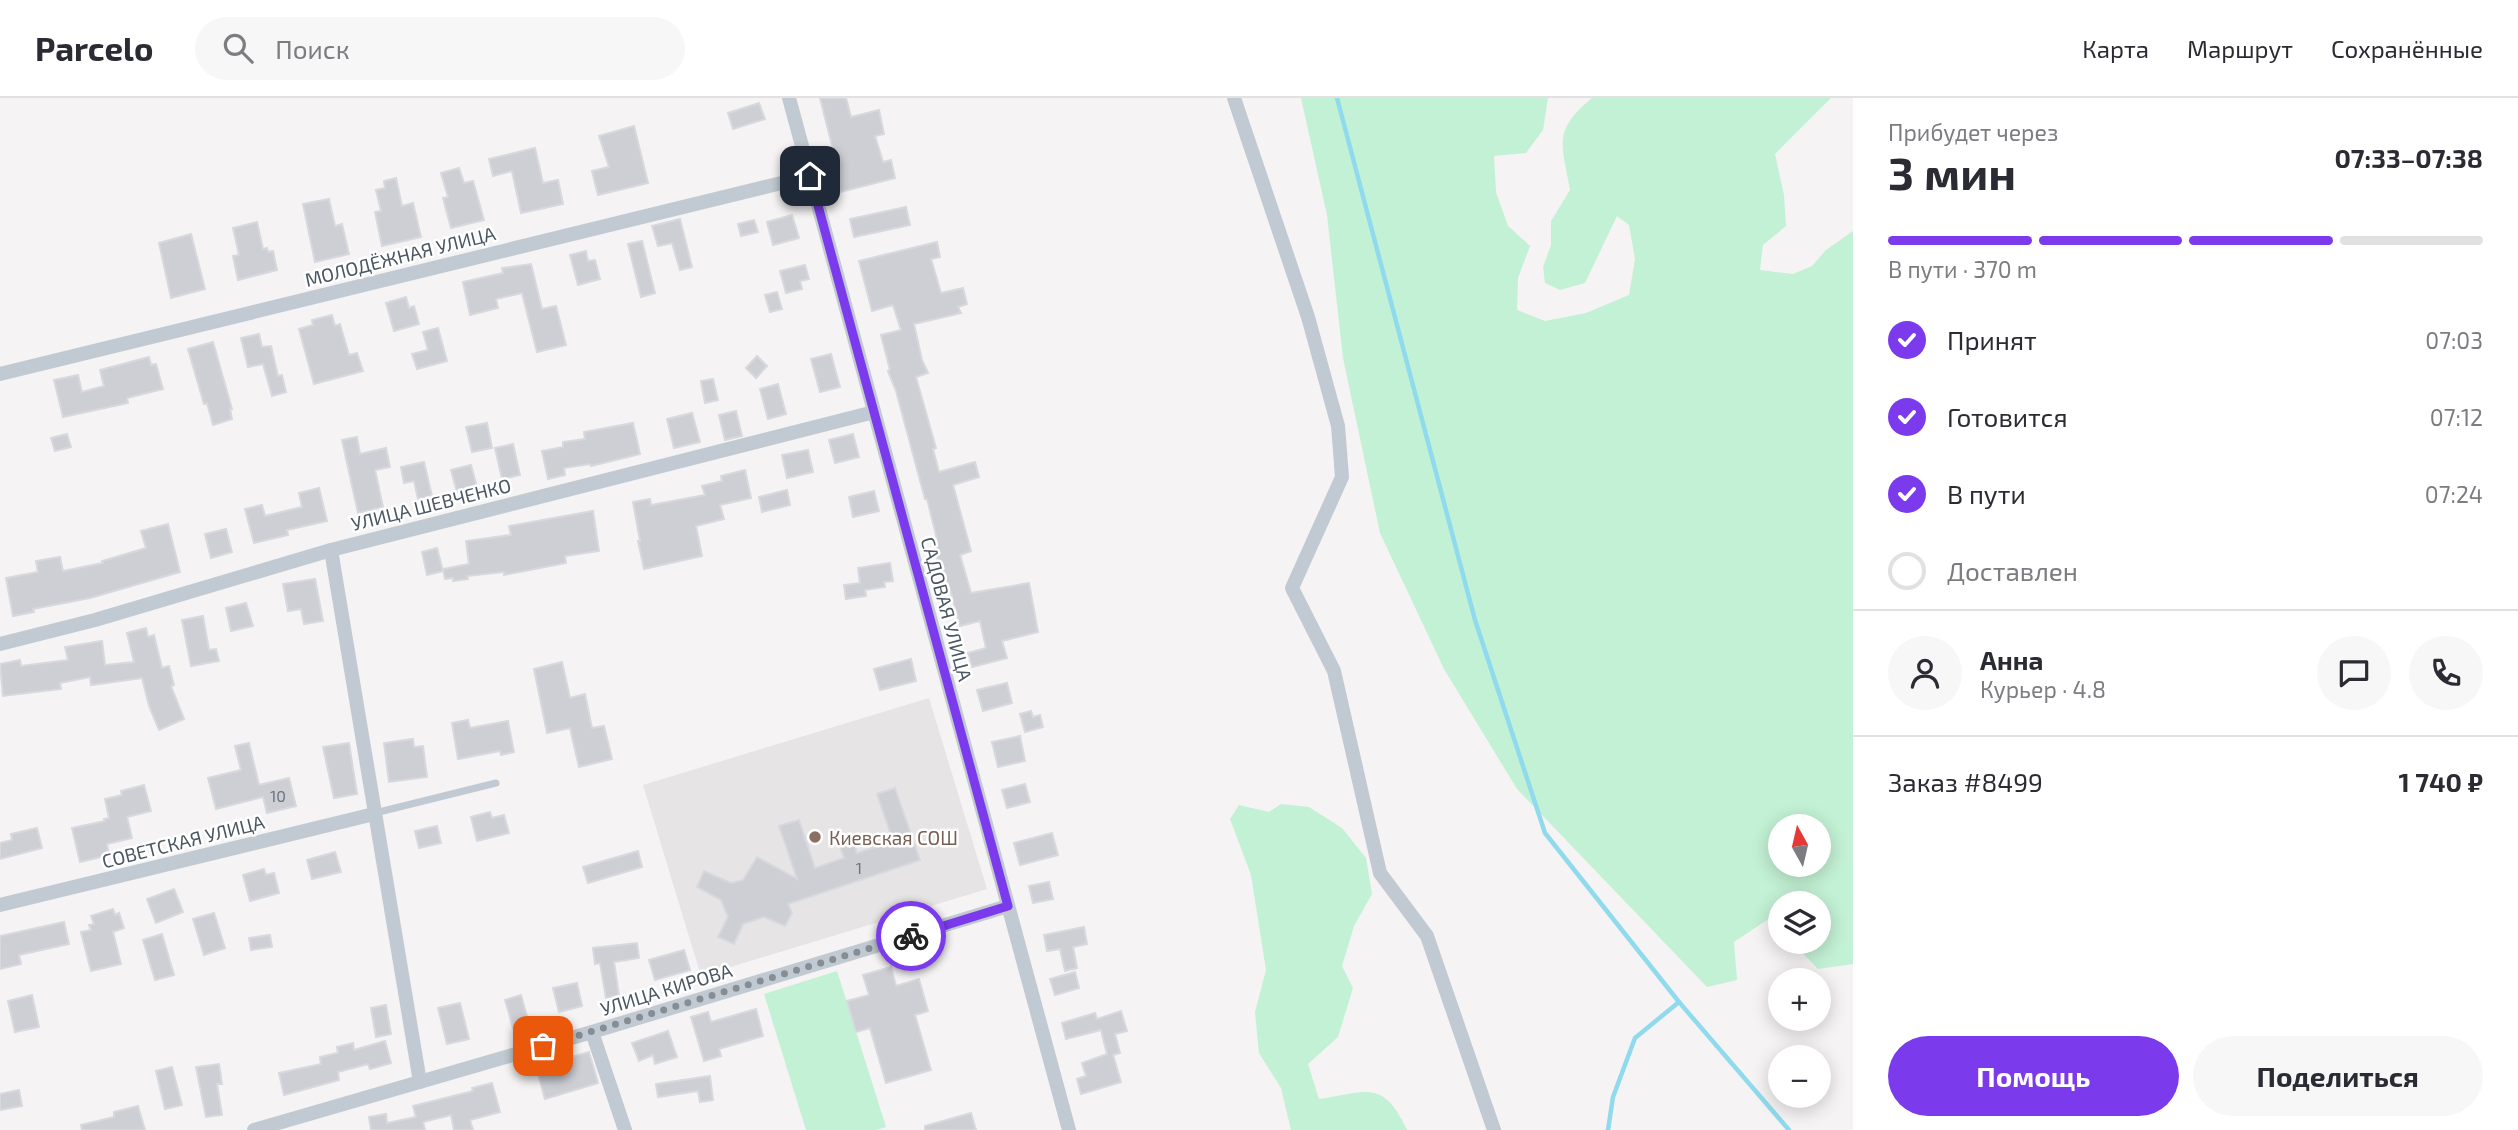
<!DOCTYPE html>
<html lang="ru">
<meta charset="utf-8">
<style>
:root{--surface:#fff;--page:#f7f7f7;--text:#2b2b33;--muted:#7c7c81;--line:#e1e1e2;--accent:#7c3aed}
body{margin:0;font-family:"Exo 2",sans-serif;background:var(--page);color:var(--text);height:100vh;display:flex;flex-direction:column;font-size:26px;white-space:nowrap}
*{box-sizing:border-box;margin:0}
p{font-size:23px;color:var(--muted)}
.icon{flex:none;width:38px;height:38px;fill:none;stroke:currentColor;stroke-width:2;stroke-linecap:round;stroke-linejoin:round}
.map{position:relative;flex:1;overflow:hidden}
.panel{display:flex;flex-direction:column;background:var(--surface);width:665px}
.panel>*{flex:none}
.needle{width:46px;rotate:352deg}
.controls{position:absolute;left:1768px;top:716px;display:grid;gap:14px}
.controls a{display:grid;place-items:center;width:63px;height:63px;border-radius:50%;background:var(--surface);box-shadow:0 4px 18px #0003;font-size:35px}
.pin{position:absolute;display:grid;place-items:center;width:60px;height:60px;color:#fff;margin:-30px;border-radius:14px;box-shadow:0 4px 10px #0006}
.courier{position:absolute;display:grid;place-items:center;width:70px;height:70px;margin:-35px;border:5px solid #7c3aed;border-radius:50%;background:#fff;color:#222;box-shadow:0 2px 9px #0007}
.headline em{font-style:normal;font-weight:700}
.headline div{display:flex;flex-direction:column-reverse}
.headline{display:flex;align-items:center;justify-content:space-between;height:119px;padding:0 35px}
h1{font-size:46px;font-weight:700;line-height:52px}
.bar{display:grid;grid-template-columns:repeat(4,1fr);gap:10px 7px;align-content:center;height:84px;padding:0 35px}
.bar i{height:9px;border-radius:5px;background:var(--line)}
.bar .on{background:var(--accent)}
.bar p{grid-column:span 4}
.line{display:flex;align-items:center;gap:18px;padding:0 35px;border-top:2px solid var(--line)}
.line div{flex:1}
.round{display:grid;place-items:center;flex:none;width:74px;height:74px;border-radius:37px;background:var(--page)}
ol{padding:0 35px;list-style:none}
li{display:flex;align-items:center;gap:21px;height:77px}
li p{margin-inline-start:auto}
li .icon{padding:7px;border-radius:50%;background:var(--accent);color:#fff;stroke-width:4}
li:last-child{color:var(--muted)}
li i{width:38px;height:38px;border:4px solid var(--line);border-radius:50%}
.primary-button{display:flex;gap:14px;margin-top:auto;padding:14px 35px}
.primary-button a{flex:1;height:80px;border-radius:42px;background:var(--accent);color:#fff;font-size:28px;font-weight:700;line-height:80px;text-align:center}
.primary-button a+a{background:var(--page);color:var(--text)}
header{display:flex;align-items:center;gap:42px;box-sizing:border-box;height:98px;padding:0 35px;background:var(--surface);border-bottom:2px solid var(--line)}
header strong{font-size:33px}
nav{display:flex;gap:38px;margin-inline-start:auto;font-size:24px}
.search{width:490px;height:63px;background:var(--page);display:flex;align-items:center;gap:18px;box-sizing:border-box;padding:0 24px;border-radius:38px;color:var(--muted);font-size:26px}
main{display:flex;flex:1;min-height:0}
.map>svg:first-child{display:block}
.education{fill:#e6e4e5}
.green{fill:#c3f1d5;fill-rule:evenodd}
.lines{fill:none;stroke-linecap:round;stroke-linejoin:round}
.stream{stroke:#90daee;stroke-width:4.5}
.building{fill:#cdcfd5;stroke:#d7d9de;stroke-width:2}
.lane{stroke:#c1cad2;stroke-width:7}
.street{stroke:#c1cad2;stroke-width:14}
.done{stroke:#868d94;stroke-width:7;stroke-dasharray:0 12.6}
.route{stroke:#7c3aed;stroke-width:9}
.education-dot{fill:#8d6e63;stroke:#fff;stroke-width:2.5}
.labels{text-anchor:middle;dominant-baseline:central;stroke-width:5;stroke-linejoin:round;paint-order:stroke}
.number-label{font-size:16px;fill:#6b747e}
.street-label{font-size:19px;fill:#4a5661;stroke:#fff}
.education-label{font-size:19px;fill:#785e54;stroke:#fff;text-anchor:start}
</style>
<header>
<strong>Parcelo</strong>
<div class="search"><svg class="icon" aria-label="search" viewBox="0 0 24 24"><circle cx="10" cy="10" r="6"/><path d="M15 15l6 6"/></svg>Поиск</div>
<nav><a>Карта</a><a>Маршрут</a><a>Сохранённые</a></nav>
</header>
<main>
<div class="map">
<svg width="1853" height="1032" viewBox="0 0 1853 1032">
<rect width="100%" height="100%" fill="#f5f3f3"/>
<!-- education -->
<path class="education" d="M929,600L987,791L701,878L643,687Z"/>
<!-- green -->
<g class="green">
<path d="M1301,0H1548L1543,32L1526,55L1494,58L1496,94L1508,128L1530,148L1518,180L1517,212L1545,223L1586,215L1629,197L1635,161L1629,127L1617,118L1585,185L1560,192L1545,185L1543,169L1551,147V123L1570,92C1562,46 1552,33 1592,0H1831L1775,56L1784,97L1786,128L1763,147L1760,172L1793,176L1812,168L1826,152L1853,133V866L1818,871L1792,844H1818V805H1780V830L1770,820L1734,844L1737,882L1707,889L1517,691L1444,571L1380,435L1343,260L1327,117ZM1780,728H1818V766H1780Z"/>
<path d="M1281,706L1309,709L1342,730L1366,760L1372,796L1354,828L1342,868L1353,890L1338,939L1308,966L1319,1001C1366,994 1383,980 1407,1032H1291L1281,990L1259,955L1255,914L1266,872L1251,777L1230,721L1239,707L1269,714Z"/>
<path d="M837,873L886,1029L876,1032H806L764,896Z"/>
</g>
<g class="lines">
<!-- stream -->
<g class="stream">
<path d="M1337,0L1475,522L1545,735L1679,904"/>
<path d="M1608,1032L1613,999L1635,940L1679,904L1789,1032"/>
</g>
</g>
<!-- building -->
<g class="building">
<path d="M820,0H846L851,19L879,12L884,36L875,38L883,64L891,62L895,80L840,94L835,76L839,75Z"/>
<path d="M759,5L765,21L733,31L728,15Z"/>
<path d="M634,28L648,85L598,97L592,73L609,69L599,38Z"/>
<path d="M535,50L543,85L558,82L563,106L521,115L512,73L493,78L489,61Z"/>
<path d="M459,70L464,85L473,83L484,122L451,130L443,100L448,99L441,75Z"/>
<path d="M396,80L402,108L413,105L421,139L382,148L375,114L381,113L376,92L385,90L384,83Z"/>
<path d="M329,101L335,128L342,126L349,156L315,164L303,106Z"/>
<path d="M906,109L910,127L854,139L850,121Z"/>
<path d="M792,117L799,140L773,147L767,124Z"/>
<path d="M680,121L692,169L680,172L672,145L658,148L652,128Z"/>
<path d="M754,122L758,134L741,138L738,126Z"/>
<path d="M257,124L263,151L267,150L268,154L273,153L277,172L238,182L233,158L239,157L233,130Z"/>
<path d="M191,136L205,191L171,200L159,145Z"/>
<path d="M642,143L655,195L641,199L628,146Z"/>
<path d="M937,144L940,159L931,161L941,195L963,190L967,206L958,209L961,215L914,226L922,262L928,275L916,279L936,350L933,351L939,374L975,364L979,379L953,387L971,453L960,457L971,495L1029,485L1038,534L1002,543L1007,560L972,569L968,555L986,550L980,523L960,528L949,488L945,489L932,442L937,441L927,401H925L896,293L888,273L890,272L881,237L901,232L893,207L872,213L859,163Z"/>
<path d="M586,153L588,163L595,162L600,181L578,187L570,157Z"/>
<path d="M531,166L542,211L556,208L566,247L537,254L522,195L496,201L498,210L470,217L463,184L503,175L502,170Z"/>
<path d="M805,167L809,181L800,183L802,191L786,195L780,173Z"/>
<path d="M777,194L782,211L770,214L765,197Z"/>
<path d="M406,199L409,210L414,208L419,226L394,233L386,205Z"/>
<path d="M332,217L335,228L340,226L349,257L357,255L363,273L314,286L299,231L313,227L312,222Z"/>
<path d="M438,230L447,263L417,271L412,256L428,252L423,234Z"/>
<path d="M259,236L262,249L271,248L278,278L282,277L286,294L272,298L263,266L248,269L241,240Z"/>
<path d="M213,244L232,311H230L232,321L213,327L207,305L204,306L188,251Z"/>
<path d="M831,256L840,289L820,294L811,261Z"/>
<path d="M757,258L767,268L756,280L746,270Z"/>
<path d="M149,259L151,267L156,266L163,291L127,300L128,305L63,319L54,282L78,277L82,294L104,288L100,272Z"/>
<path d="M713,281L718,302L705,305L701,283Z"/>
<path d="M778,286L786,316L768,321L760,291Z"/>
<path d="M736,313L742,338L725,342L719,317Z"/>
<path d="M692,315L700,344L674,350L667,321Z"/>
<path d="M487,325L492,350L472,354L466,329Z"/>
<path d="M633,325L640,356L591,368L590,366L564,370L565,377L548,381L542,353L563,349V344L585,341L584,334Z"/>
<path d="M67,336L71,349L55,353L51,340Z"/>
<path d="M853,336L859,359L835,365L829,342Z"/>
<path d="M357,339L360,356L386,350L390,369L375,372L383,409L358,415L342,342Z"/>
<path d="M513,346L520,377L502,381L495,350Z"/>
<path d="M808,352L813,374L787,380L782,357Z"/>
<path d="M424,364L432,398L418,401L414,383L404,385L401,369Z"/>
<path d="M471,367L477,389L457,394L451,372Z"/>
<path d="M745,372L751,400L720,407L724,421L696,428L702,458L644,471L638,443H640L633,404L650,401L651,407L705,397L702,388L722,383L721,378Z"/>
<path d="M319,390L327,423L287,432L288,437L254,445L245,411L262,407L265,418L302,409L299,395Z"/>
<path d="M787,392L790,407L762,414L759,399Z"/>
<path d="M874,393L879,413L853,419L849,399Z"/>
<path d="M593,413L599,453L565,458L566,465L504,477V474L467,478L468,481L453,483V480L445,481L443,471L469,466L466,443L511,437L509,428Z"/>
<path d="M168,426L180,474L90,500L33,511L34,514L13,518L6,480L38,474L36,463L60,459L63,473L103,465L102,463L146,450L141,433Z"/>
<path d="M226,431L232,454L211,460L205,436Z"/>
<path d="M437,450L443,473L427,477L422,454Z"/>
<path d="M890,465L893,483L884,484L885,489L865,492L866,498L846,501L844,487L860,485L858,470Z"/>
<path d="M315,481L323,523L304,526L301,511L288,513L283,486Z"/>
<path d="M246,505L253,528L231,533L226,510Z"/>
<path d="M203,518L209,552L216,551L219,563L191,568L182,522Z"/>
<path d="M146,530L148,539L154,537L162,570L169,568L174,587L171,588L184,621L159,632L149,608L142,580L91,587L90,579L60,585L61,591L3,598L0,566L20,562L21,568L68,562L65,549L102,543L105,567L134,564L127,535Z"/>
<path d="M911,561L916,583L880,592L874,571Z"/>
<path d="M562,564L570,600L585,596L592,630L604,628L612,661L579,669L570,630L547,635L534,571Z"/>
<path d="M1007,585L1012,605L983,613L977,592Z"/>
<path d="M1031,613L1033,619L1040,617L1043,629L1025,634L1020,616Z"/>
<path d="M468,622L470,630L508,623L514,654L501,657L500,653L458,661L452,625Z"/>
<path d="M1020,638L1025,663L998,669L992,644Z"/>
<path d="M413,641L414,649L423,648L427,679L389,684L384,645Z"/>
<path d="M249,645L259,687L289,680L296,708L267,715L263,699L216,711L208,680L241,672L235,648Z"/>
<path d="M349,645L357,696L334,700L323,649Z"/>
<path d="M1025,686L1030,704L1007,710L1002,692Z"/>
<path d="M144,687L151,713L127,719L132,740L107,746L109,757L80,764L72,730L105,723L104,721L109,720L105,701L122,697L121,693Z"/>
<path d="M895,690L920,762L788,806L792,815L785,828L764,819L743,826L734,846L718,839L728,819L721,802L697,789L704,773L731,785L743,782L757,759L797,781L779,728L799,722L815,770L844,760L838,744L852,740L857,755L893,743L877,696Z"/>
<path d="M490,714L492,720L504,717L509,735L477,743L471,719Z"/>
<path d="M437,728L441,745L419,750L415,733Z"/>
<path d="M37,730L42,750L0,761V745L12,742L11,736Z"/>
<path d="M1052,735L1058,757L1020,767L1014,745Z"/>
<path d="M638,753L642,769L588,785L583,769Z"/>
<path d="M335,754L341,774L312,781L307,762Z"/>
<path d="M264,771L266,777L274,775L279,795L250,803L243,777Z"/>
<path d="M1049,784L1053,801L1033,805L1029,788Z"/>
<path d="M174,791L183,814L156,825L147,801Z"/>
<path d="M113,811L115,817L119,815L124,830L113,834L121,866L91,873L81,834L91,832L89,827L94,826L91,818Z"/>
<path d="M214,815L225,850L204,857L193,821Z"/>
<path d="M64,824L69,846L19,857L21,866L0,871V838Z"/>
<path d="M1084,829L1087,846L1073,849L1077,870L1065,873L1060,851L1047,853L1044,837Z"/>
<path d="M162,836L174,877L155,882L143,842Z"/>
<path d="M270,837L272,849L251,852L249,840Z"/>
<path d="M637,845L639,860L614,864L619,898L606,900L600,865L595,866L593,850Z"/>
<path d="M684,852L690,872L655,882L649,862Z"/>
<path d="M891,869L896,888L919,881L928,913L915,917L931,972L886,985L870,930L856,934L847,903L869,897L863,877Z"/>
<path d="M1075,874L1079,890L1055,897L1050,881Z"/>
<path d="M577,885L582,908L559,914L553,890Z"/>
<path d="M32,897L39,929L15,934L8,903Z"/>
<path d="M521,897L529,925L513,930L505,902Z"/>
<path d="M460,905L469,941L447,946L438,910Z"/>
<path d="M386,907L391,936L376,939L371,910Z"/>
<path d="M756,911L763,938L719,951L721,958L704,963L691,919L708,914L711,924Z"/>
<path d="M1121,913L1127,933L1115,936L1120,955L1113,957L1121,984L1081,996L1077,981L1086,978L1082,965L1107,956L1101,932L1066,941L1062,925L1095,915L1097,921Z"/>
<path d="M668,933L677,959L655,966L653,957L639,963L632,945Z"/>
<path d="M385,943L391,965L370,971L368,966L338,974L339,982L284,997L279,975L321,966L320,959L338,955L337,949L353,945L354,952Z"/>
<path d="M589,954L598,985L545,1001L536,969Z"/>
<path d="M219,966L222,986H217L222,1017L206,1019L196,969Z"/>
<path d="M172,969L182,1007L165,1011L156,973Z"/>
<path d="M710,978L713,1002L700,1004L698,993L658,999L656,986Z"/>
<path d="M492,985L500,1014L470,1022L473,1032H454L451,1017L423,1024L425,1032H371L369,1019L386,1016L387,1025L416,1019L413,1008L473,993L472,990Z"/>
<path d="M19,992L22,1008L0,1012V996Z"/>
<path d="M138,1008L145,1032H82L81,1027L114,1019V1014Z"/>
<path d="M971,1015L976,1032H925V1028Z"/>
</g>
<g class="lines">
<!-- lane -->
<path class="lane" d="M375,715L496,685"/>
<!-- street -->
<g class="street">
<path d="M789,0L1069,1032"/>
<path d="M1234,0L1308,219L1338,328L1342,379L1292,490L1334,573L1380,775L1427,838L1494,1032"/>
<path d="M0,276L810,78"/>
<path d="M331,452L420,984"/>
<path d="M0,546L95,522L331,452L874,314"/>
<path d="M0,807L374,716"/>
<path d="M592,934L625,1032"/>
<path d="M254,1032L592,934L1008,808"/>
</g>
</g>
<g class="lines">
<!-- done -->
<path class="done" d="M543,948L911,838"/>
<!-- route -->
<path class="route" d="M810,78L1008,808L911,838"/>
</g>
<!-- markers -->
<circle class="education-dot" cx="815" cy="739" r="7"/>
<g class="labels">
<!-- number labels -->
<g class="number-label">
<text x="278" y="697">10</text>
<text x="859" y="769">1</text>
</g>
<!-- street labels -->
<g class="street-label">
<text transform="translate(400 158) rotate(-14)">МОЛОДЁЖНАЯ УЛИЦА</text>
<text transform="translate(431 406) rotate(-14)">УЛИЦА ШЕВЧЕНКО</text>
<text transform="translate(947 511) rotate(75)">САДОВАЯ УЛИЦА</text>
<text transform="translate(183 743) rotate(-14)">СОВЕТСКАЯ УЛИЦА</text>
<text transform="translate(666 891) rotate(-17)">УЛИЦА КИРОВА</text>
</g>
<!-- education labels -->
<g class="education-label">
<text x="829" y="739">Киевская СОШ</text>
</g>
</g>
</svg>
<div class="controls">
<a><svg class="needle" viewBox="-14 -14 28 28"><path d="M0-13l5 13h-10z" fill="#e53935"/><path d="M0 13l5-13h-10z" fill="#7c7c81"/></svg></a>
<a><svg class="icon" aria-label="layers" viewBox="0 0 24 24"><path d="M12 4l9 5-9 5-9-5zM3 14l9 5 9-5"/></svg></a>
<a>+</a>
<a>−</a>
</div>
<div class="pin" style="left:543px;top:948px;background:#ea580c"><svg class="icon" aria-label="bag" viewBox="0 0 24 24"><path d="M5 8h14l-1 12H6zM9 8a3 3 0 0 1 6 0"/></svg></div>
<div class="pin" style="left:810px;top:78px;background:#1f2937"><svg class="icon" aria-label="home" viewBox="0 0 24 24"><path d="M3 11l9-7 9 7M6 9v11h12V9"/></svg></div>
<div class="courier" style="left:911px;top:838px"><svg class="icon" aria-label="bike" viewBox="0 0 24 24"><circle cx="6" cy="16" r="4"/><circle cx="18" cy="16" r="4"/><path d="M6 16l4-8h5l3 8M10 8l3 8H6M13 5h3"/></svg></div>
</div>
<section class="panel">
<div class="headline"><div><h1>3 мин</h1><p>Прибудет через</p></div><em>07:33–07:38</em></div>
<div class="bar"><i class="on"></i><i class="on"></i><i class="on"></i><i></i><p>В пути · 370 m</p></div>
<ol>
<li><svg class="icon" aria-label="check" viewBox="0 0 24 24"><path d="M5 12l5 5 9-10"/></svg>Принят<p>07:03</p></li>
<li><svg class="icon" aria-label="check" viewBox="0 0 24 24"><path d="M5 12l5 5 9-10"/></svg>Готовится<p>07:12</p></li>
<li><svg class="icon" aria-label="check" viewBox="0 0 24 24"><path d="M5 12l5 5 9-10"/></svg>В пути<p>07:24</p></li>
<li><i></i>Доставлен</li>
</ol>
<div class="line" style="height:126px"><a class="round"><svg class="icon" aria-label="person" viewBox="0 0 24 24"><circle cx="12" cy="8" r="4"/><path d="M4 21q1-7 8-7t8 7"/></svg></a><div><b>Анна</b><p>Курьер · 4.8</p></div><a class="round"><svg class="icon" aria-label="chat" viewBox="0 0 24 24"><path d="M4 5h16v11H9l-5 4z"/></svg></a><a class="round"><svg class="icon" aria-label="phone" viewBox="0 0 24 24"><path d="M5 4h4l2 5-3 2q2 4 5 5l2-3 5 2v4C11 20 4 13 5 4z"/></svg></a></div>
<div class="line" style="height:91px"><div>Заказ #8499</div><b>1 740 ₽</b></div>
<div class="primary-button"><a>Помощь</a><a>Поделиться</a></div>
</section>
</main>
